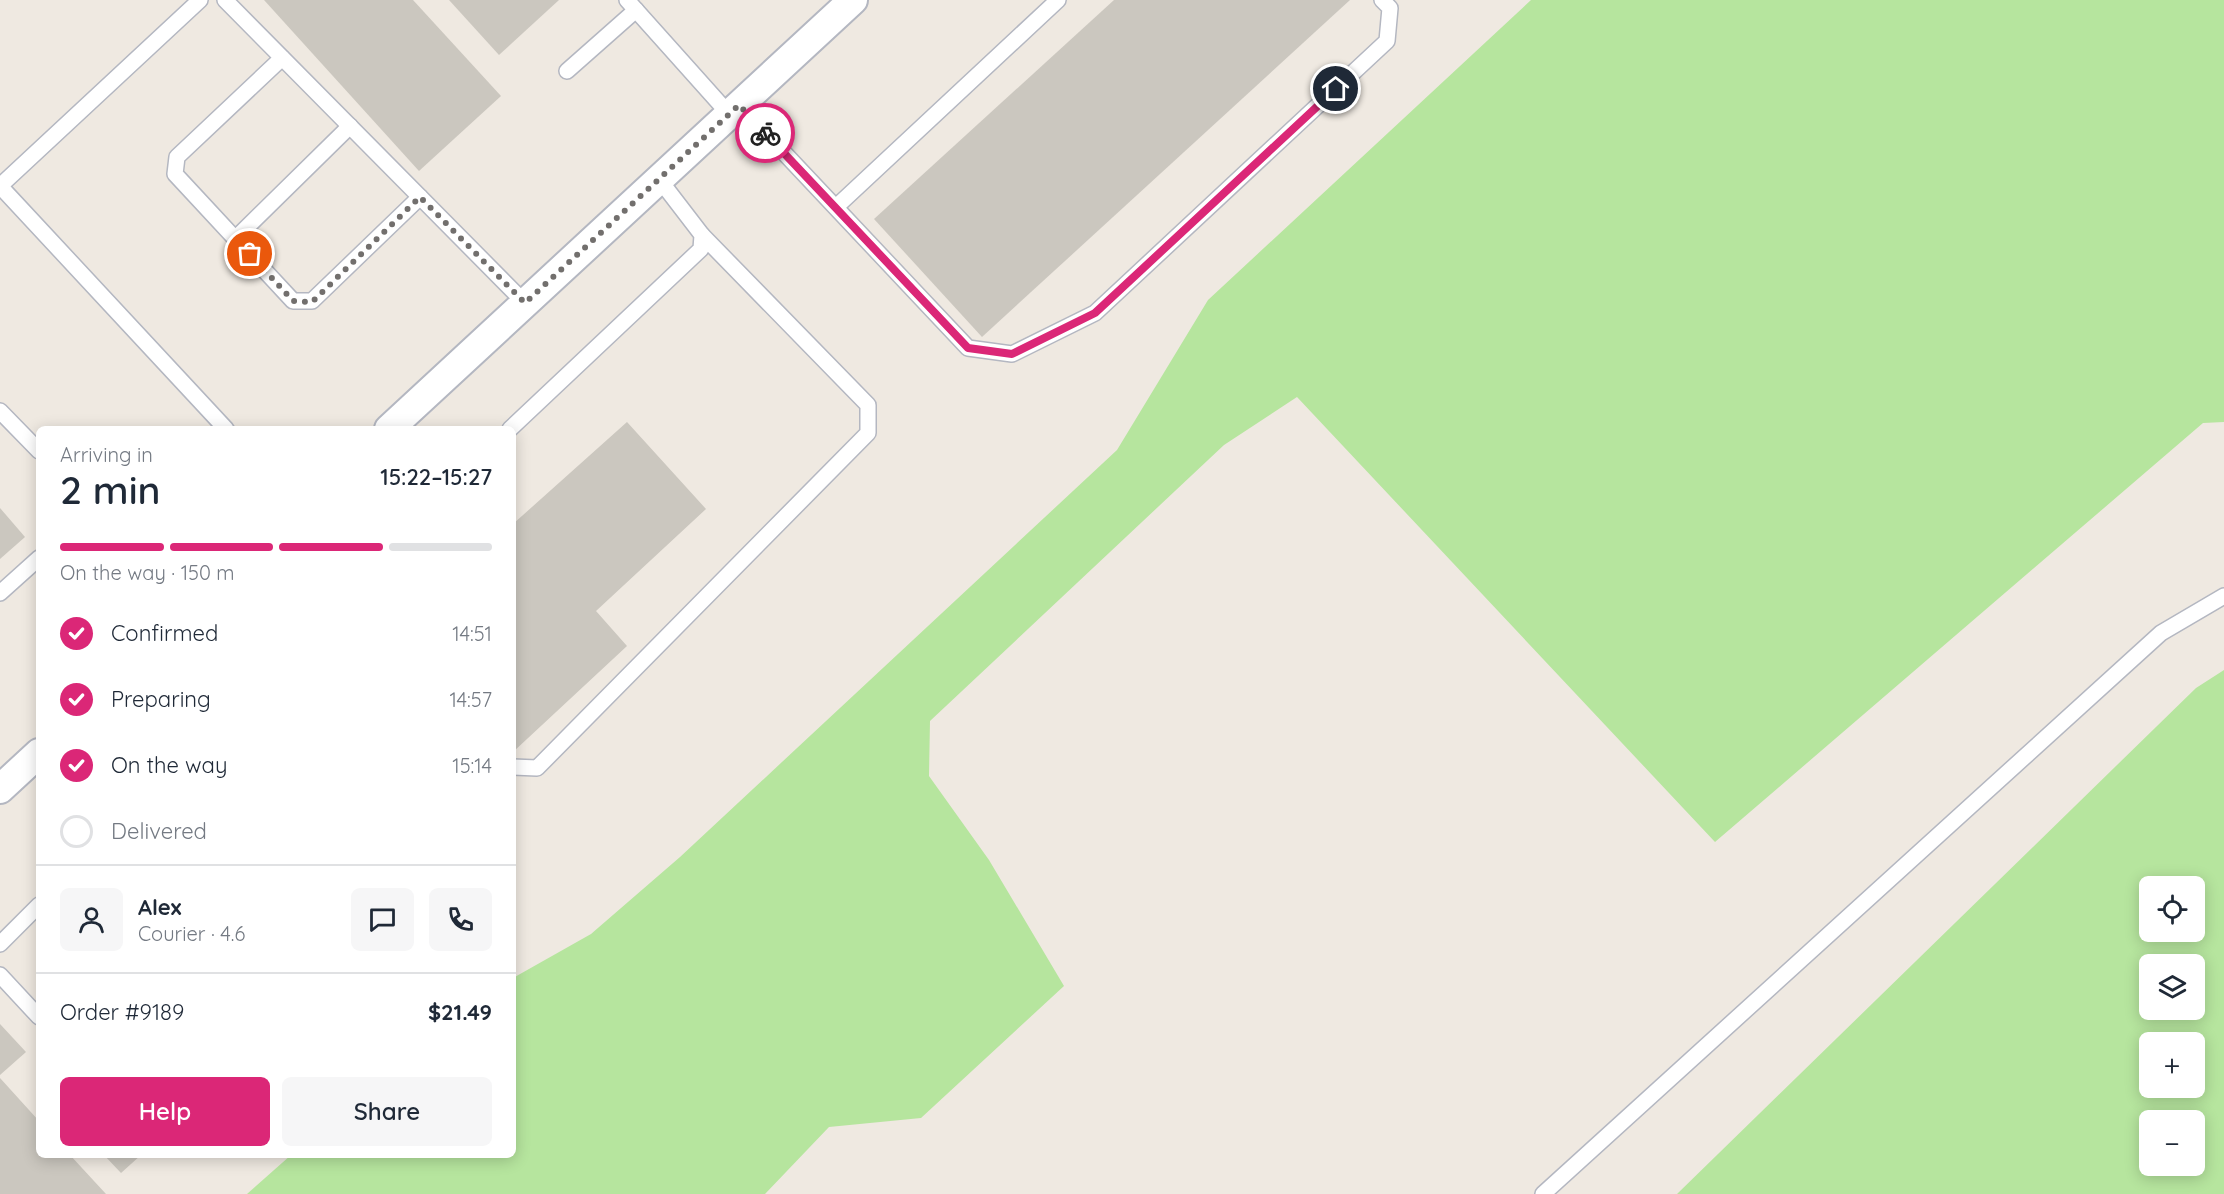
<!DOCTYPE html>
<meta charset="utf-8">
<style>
:root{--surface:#fff;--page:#f6f6f7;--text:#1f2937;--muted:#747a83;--line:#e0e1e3;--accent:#db2777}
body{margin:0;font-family:Quicksand,sans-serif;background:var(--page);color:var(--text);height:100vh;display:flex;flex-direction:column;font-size:22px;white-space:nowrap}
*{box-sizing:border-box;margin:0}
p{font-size:20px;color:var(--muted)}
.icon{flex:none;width:33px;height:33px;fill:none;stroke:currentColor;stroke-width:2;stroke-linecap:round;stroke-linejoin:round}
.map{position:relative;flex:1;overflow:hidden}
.sheet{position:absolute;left:36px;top:426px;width:480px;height:732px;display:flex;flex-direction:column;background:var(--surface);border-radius:9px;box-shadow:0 3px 15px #0003}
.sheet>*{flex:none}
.tools{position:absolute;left:2139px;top:876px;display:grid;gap:12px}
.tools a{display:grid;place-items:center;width:66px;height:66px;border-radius:9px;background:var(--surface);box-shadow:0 3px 15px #0003;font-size:30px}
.pin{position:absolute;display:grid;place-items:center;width:51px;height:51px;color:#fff;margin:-26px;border:3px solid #fff;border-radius:50%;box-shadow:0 2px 6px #0007}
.courier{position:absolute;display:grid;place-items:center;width:60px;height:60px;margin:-30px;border:4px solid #db2777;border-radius:50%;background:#fff;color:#222;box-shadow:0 2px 8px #0007}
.head em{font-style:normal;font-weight:600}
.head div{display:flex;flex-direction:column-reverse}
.head{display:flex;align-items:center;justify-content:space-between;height:102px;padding:0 24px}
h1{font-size:39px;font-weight:600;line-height:45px}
.bar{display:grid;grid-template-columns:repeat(4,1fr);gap:9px 6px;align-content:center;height:72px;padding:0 24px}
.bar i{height:8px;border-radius:4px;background:var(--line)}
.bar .active{background:var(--accent)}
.bar p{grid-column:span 4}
.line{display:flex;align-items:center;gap:15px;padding:0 24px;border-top:2px solid var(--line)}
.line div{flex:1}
.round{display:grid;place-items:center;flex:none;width:63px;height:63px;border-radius:9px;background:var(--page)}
ol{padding:0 24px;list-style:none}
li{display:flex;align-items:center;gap:18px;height:66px}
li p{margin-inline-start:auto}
li .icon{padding:6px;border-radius:50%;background:var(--accent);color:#fff;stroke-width:4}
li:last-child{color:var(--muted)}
li i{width:33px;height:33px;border:3px solid var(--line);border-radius:50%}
.button{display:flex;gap:12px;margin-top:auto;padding:12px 24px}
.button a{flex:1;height:69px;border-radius:9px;background:var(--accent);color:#fff;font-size:24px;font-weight:600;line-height:69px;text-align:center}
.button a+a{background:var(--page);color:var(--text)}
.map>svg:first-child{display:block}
.green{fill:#b6e59e;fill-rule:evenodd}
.building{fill:#cbc7bf}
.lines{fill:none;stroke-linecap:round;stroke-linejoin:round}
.service-casing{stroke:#b4b7c1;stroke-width:18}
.minor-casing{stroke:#b4b7c1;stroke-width:32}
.service{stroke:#fff;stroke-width:15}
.minor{stroke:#fff;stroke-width:28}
.done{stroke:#726f6d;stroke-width:6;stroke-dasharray:0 10.8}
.route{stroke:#db2777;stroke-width:8}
</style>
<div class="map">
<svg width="2224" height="1194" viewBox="0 0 2224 1194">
<rect width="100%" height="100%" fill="#efe9e1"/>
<!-- green -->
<g class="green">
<path d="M1531,0H2224V422L2203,423L1715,842L1297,397L1224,445L930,721L929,776L989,860L1064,986L921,1118L829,1127L765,1194H247L291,1155H513V978L591,934L680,857L1117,450L1208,300Z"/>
<path d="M2224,670V1194H1677L2196,688ZM2150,886H2194V932H2150ZM2194,964V1010H2150V964ZM2150,1042H2194V1088H2150ZM2150,1120H2194V1166H2150Z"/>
</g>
<!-- building -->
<g class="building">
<path d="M264,0H413L501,96L419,171Z"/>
<path d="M449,0H559L499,55Z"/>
<path d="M1114,0H1350L982,337L874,219Z"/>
<path d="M627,422L706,509L596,611L627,646L513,752V524Z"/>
<path d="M0,508L25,537L0,559Z"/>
<path d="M0,1024L26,1052L0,1075Z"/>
<path d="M0,1078L39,1121V1155H70L106,1194H0Z"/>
<path d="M104,1155H141L121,1173Z"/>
</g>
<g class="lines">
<!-- service casing -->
<g class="service-casing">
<g id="service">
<path d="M200,0L0,186L226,429"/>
<path d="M225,0L525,303"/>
<path d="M627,0L729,114"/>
<path d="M282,58L177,157L175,174L293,301H312L420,197"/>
<path d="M567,71L636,10"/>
<path d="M739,105L968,348L1012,354L1095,313L1387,41L1390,8L1382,0"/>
<path d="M836,207L1058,0"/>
<path d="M235,239L350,126"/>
<path d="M0,411L39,451"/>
<path d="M510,429L701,249L702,235L659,179"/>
<path d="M0,593L39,558"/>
<path d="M513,767L537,768L868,433V405L702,235"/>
<path d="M0,944L39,905"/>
<path d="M0,975L39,1017"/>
<path d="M1543,1194L2161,633L2224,596"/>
</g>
</g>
<!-- minor casing -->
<g class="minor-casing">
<g id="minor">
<path d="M389,429L853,0"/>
<path d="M0,789L39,753"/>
</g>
</g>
<!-- service -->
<use href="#service" class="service"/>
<!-- minor -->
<use href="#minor" class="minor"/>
</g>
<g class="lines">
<!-- done -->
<path class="done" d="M250,254L293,301L312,302L420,197L525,303L739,105L765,133"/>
<!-- route -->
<path class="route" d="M765,133L968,348L1012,354L1095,313L1336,89"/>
</g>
</svg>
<div class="tools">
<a><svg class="icon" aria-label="locate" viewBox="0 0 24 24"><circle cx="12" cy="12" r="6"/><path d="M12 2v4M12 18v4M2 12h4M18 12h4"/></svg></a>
<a><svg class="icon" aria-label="layers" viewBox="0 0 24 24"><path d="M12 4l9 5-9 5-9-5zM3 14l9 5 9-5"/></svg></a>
<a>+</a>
<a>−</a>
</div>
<div class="pin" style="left:250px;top:254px;background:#ea580c"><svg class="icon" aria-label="bag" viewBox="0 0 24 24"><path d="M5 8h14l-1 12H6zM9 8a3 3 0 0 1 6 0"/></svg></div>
<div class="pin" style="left:1336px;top:89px;background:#1f2937"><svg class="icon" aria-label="home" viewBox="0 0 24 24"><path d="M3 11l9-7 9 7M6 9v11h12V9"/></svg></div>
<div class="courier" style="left:765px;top:133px"><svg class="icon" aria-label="bike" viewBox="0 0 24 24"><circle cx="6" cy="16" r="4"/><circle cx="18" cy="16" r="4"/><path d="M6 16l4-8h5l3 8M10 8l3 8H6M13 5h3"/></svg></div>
<section class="sheet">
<div class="head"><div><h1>2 min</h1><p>Arriving in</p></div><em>15:22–15:27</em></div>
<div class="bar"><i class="active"></i><i class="active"></i><i class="active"></i><i></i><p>On the way · 150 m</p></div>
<ol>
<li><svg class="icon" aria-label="check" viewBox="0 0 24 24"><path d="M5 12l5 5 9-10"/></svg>Confirmed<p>14:51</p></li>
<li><svg class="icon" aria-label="check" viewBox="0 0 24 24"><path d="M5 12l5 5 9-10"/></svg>Preparing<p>14:57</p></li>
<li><svg class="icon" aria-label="check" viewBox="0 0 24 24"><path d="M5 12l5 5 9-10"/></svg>On the way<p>15:14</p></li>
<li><i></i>Delivered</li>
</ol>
<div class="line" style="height:108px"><a class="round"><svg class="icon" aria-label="person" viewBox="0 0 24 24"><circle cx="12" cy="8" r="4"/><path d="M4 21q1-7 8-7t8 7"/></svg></a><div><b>Alex</b><p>Courier · 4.6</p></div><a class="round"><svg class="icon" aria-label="chat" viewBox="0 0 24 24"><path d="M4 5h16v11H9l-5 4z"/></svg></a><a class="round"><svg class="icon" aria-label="phone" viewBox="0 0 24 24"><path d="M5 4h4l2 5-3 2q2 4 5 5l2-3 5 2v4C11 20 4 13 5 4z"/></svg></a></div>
<div class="line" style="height:78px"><div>Order #9189</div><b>$21.49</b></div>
<div class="button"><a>Help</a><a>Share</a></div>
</section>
</div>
